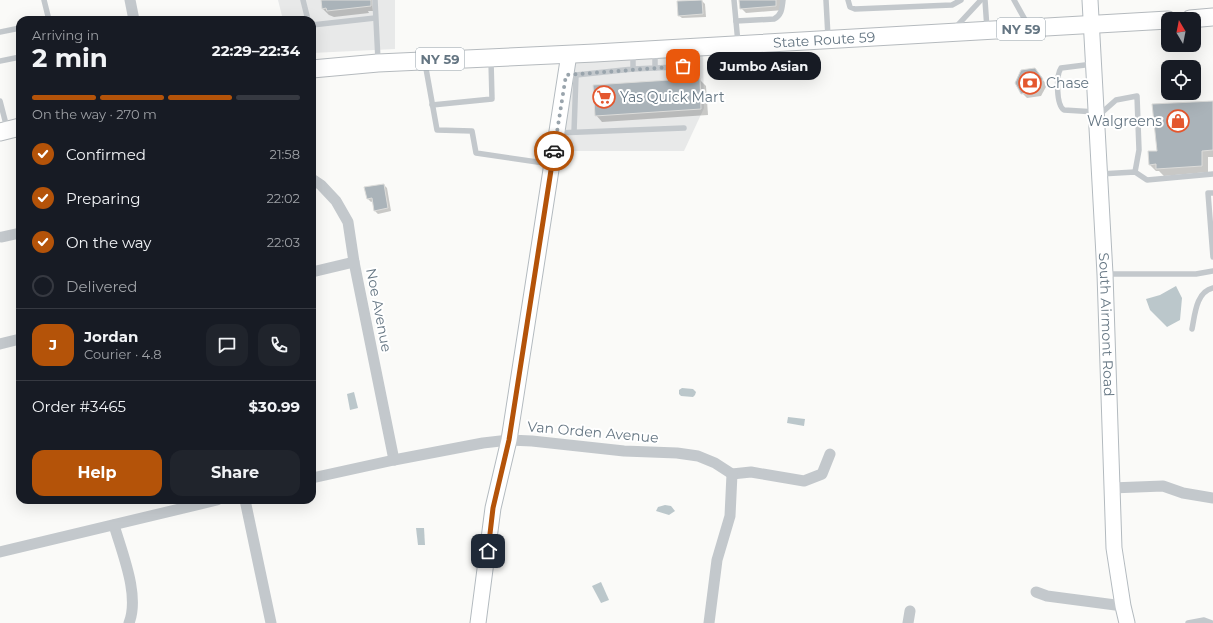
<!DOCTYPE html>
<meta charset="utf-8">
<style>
:root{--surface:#171b24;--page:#20242c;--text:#f1f3f6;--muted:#9ea1a6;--line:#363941;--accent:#b45309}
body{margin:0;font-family:Montserrat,sans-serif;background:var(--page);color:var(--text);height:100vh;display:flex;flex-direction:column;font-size:15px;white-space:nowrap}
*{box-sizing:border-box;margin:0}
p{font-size:13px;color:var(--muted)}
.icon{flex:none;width:22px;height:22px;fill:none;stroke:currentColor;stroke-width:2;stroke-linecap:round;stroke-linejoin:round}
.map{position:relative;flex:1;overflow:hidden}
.sheet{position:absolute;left:16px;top:16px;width:300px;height:488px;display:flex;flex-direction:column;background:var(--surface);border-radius:12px;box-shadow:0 4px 16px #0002}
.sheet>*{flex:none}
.needle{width:26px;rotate:350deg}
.controls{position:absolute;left:1161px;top:12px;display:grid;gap:8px}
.controls a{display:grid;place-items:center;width:40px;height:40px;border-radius:8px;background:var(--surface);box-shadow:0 4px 16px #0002;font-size:20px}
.pin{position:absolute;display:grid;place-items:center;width:34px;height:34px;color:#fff;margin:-17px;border-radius:8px;box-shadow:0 2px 6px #0006}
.courier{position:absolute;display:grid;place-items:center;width:40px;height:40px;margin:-20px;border:3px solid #b45309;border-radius:50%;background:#fff;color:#222;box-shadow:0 1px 5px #0007}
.bubble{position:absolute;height:28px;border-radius:12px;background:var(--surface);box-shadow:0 4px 16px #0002;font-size:13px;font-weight:700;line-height:28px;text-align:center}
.summary em{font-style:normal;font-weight:700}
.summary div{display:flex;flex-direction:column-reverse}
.summary{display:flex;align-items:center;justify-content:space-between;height:68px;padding:0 16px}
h1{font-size:26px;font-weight:700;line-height:30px}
.bar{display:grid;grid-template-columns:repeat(4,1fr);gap:6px 4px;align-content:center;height:48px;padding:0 16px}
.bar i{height:5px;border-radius:3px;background:var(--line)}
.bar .active{background:var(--accent)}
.bar p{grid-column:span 4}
.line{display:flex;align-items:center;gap:10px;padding:0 16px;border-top:1px solid var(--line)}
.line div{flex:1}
.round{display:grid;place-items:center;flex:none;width:42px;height:42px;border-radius:12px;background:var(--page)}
ol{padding:0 16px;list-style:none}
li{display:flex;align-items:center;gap:12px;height:44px}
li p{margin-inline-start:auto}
li .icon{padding:4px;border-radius:50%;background:var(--accent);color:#fff;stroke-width:4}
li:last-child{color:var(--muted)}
li i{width:22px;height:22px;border:2px solid var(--line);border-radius:50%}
.primary-button{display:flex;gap:8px;margin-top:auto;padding:8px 16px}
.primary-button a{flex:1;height:46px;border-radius:12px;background:var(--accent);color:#fff;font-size:16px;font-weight:700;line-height:46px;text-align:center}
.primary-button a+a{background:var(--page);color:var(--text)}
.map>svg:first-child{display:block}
.built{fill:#e8e9e9}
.water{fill:#bbc7cb}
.shadow{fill:#0003}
.building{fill:#aab3b9;stroke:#dcdcda}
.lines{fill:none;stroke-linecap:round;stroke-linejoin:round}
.secondary-casing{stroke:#b3babf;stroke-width:17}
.primary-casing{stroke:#b5babe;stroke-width:19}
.lane{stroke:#c3c8cc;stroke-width:5.5}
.street{stroke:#c3c8cc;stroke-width:11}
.secondary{stroke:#fff;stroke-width:15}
.primary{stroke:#fff;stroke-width:17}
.done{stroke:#99a4ac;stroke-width:4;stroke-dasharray:0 7.2}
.route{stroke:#b45309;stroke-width:5}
.labels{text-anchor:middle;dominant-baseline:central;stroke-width:4;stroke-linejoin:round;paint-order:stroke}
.shield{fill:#fff;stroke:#939fa8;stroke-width:1}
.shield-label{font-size:13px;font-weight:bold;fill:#657683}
.street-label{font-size:14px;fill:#657683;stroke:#fff}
.poi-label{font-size:14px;fill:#657683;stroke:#fff;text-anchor:start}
</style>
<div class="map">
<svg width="1213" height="623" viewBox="0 0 1213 623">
<rect width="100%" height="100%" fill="#fafaf8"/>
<!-- built -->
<g class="built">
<path d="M278,0H395V49L312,53V20H283Z"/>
<path d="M703,53L704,108L684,151H558L573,60Z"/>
</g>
<!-- water -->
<g class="water">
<path d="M1176,286L1182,298L1180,320L1167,327L1150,310L1146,299L1160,295Z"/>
<path d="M682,388L693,389L696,392L695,395L693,397L681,396L679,394V390Z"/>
<path d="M354,392L358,408L350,410L347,394Z"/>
<path d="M788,417L805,419L804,426L787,423Z"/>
<path d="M665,505L671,506L675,511L669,515L656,511L658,507Z"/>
<path d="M416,528H424L425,545H418Z"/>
<path d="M601,582L609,600L601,603L592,586Z"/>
</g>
<!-- shadow -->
<g class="shadow">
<path d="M322,0H372L373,11H368L369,13L334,17L329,15L322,8Z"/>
<path d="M740,0H783V10L746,13L741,8Z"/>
<path d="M702,1L705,4L706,17L682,18L678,15Z"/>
<path d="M1035,70L1047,85L1041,96L1027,98L1022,93Z"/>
<path d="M699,79L706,86L708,115L602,122L596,115Z"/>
<path d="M1213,102V157H1208V172L1164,176L1159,171H1156L1150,165L1158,152Z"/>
<path d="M384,185L387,188L391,211L378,214L375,211L373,201L371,202L367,198Z"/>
</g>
<!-- building -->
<g class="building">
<path d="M321,0H371V6L327,11L326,8L322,9Z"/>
<path d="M702,0L703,14L678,16L677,1Z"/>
<path d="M739,0H776V6L740,9Z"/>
<path d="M1035,68L1043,79L1036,92L1021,94L1015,83L1021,70Z"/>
<path d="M700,78L701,109L595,116L593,85Z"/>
<path d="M1213,101V150L1202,151V166L1156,169V164L1149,165L1148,151H1157L1152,104Z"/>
<path d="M384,184L388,208L374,211L372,198L367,199L364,187Z"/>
</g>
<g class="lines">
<!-- secondary casing -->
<g class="secondary-casing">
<g id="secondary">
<path id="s1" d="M1090,0L1105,274L1114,548L1123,606L1127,623"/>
<path d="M478,623L493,508L509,440L569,54"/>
</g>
</g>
<!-- primary casing -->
<g class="primary-casing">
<g id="primary">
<path d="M1190,19L1213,17"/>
<path id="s2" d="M312,69L378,63L595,53L1168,20"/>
<path d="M0,132L20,127"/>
</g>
</g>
<!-- lane -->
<g class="lane">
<path d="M44,0L49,20"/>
<path d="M303,0L308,20"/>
<path d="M375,0L378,60"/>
<path d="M734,0L738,43"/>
<path d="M826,0L828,37"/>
<path d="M848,0L850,7L855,9L952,5L961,0"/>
<path d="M985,0L987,29"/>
<path d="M1014,0L1028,25"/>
<path d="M736,21L774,19C782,15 782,8 783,0"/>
<path d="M312,25L375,18"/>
<path d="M955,28L981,0"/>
<path d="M0,32L20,28"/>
<path d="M0,61L20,57"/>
<path d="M425,63L437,130L472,131L476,153L551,164"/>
<path d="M1093,64L1061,68C1056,75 1056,105 1064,110L1096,112"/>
<path d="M655,68L697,66"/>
<path d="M633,69L655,68V51"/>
<path d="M573,75H576L574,132"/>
<path d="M576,75L633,69V53"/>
<path d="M0,101L7,128"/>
<path d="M432,105L492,99L491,61"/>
<path d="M1098,116L1116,100L1137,96L1139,150L1135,172"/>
<path d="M557,133L684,128"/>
<path d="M1100,174L1135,172L1147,180L1213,174"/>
<path d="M1213,193H1208L1213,257"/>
<path d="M1105,274H1196L1213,271"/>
<path d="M1192,329C1195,314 1196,292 1213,288"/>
<path d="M1188,623L1204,620L1212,623"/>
</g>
<!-- street -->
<g class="street">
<path d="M130,0L134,20"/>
<path d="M312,179L321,185L336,201L348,222L354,262L394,460"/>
<path d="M2,237L20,233"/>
<path d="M312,272L354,262"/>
<path d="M0,344L20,339"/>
<path d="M312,478L394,460L483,443L509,440L532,441L624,451L677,453L698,456L715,463L732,474L751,472L804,481L822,474L830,454"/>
<path d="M1111,488L1163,486L1183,493L1213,498"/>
<path d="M245,500L271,623"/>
<path d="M114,525C122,553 140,595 129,623"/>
<path d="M0,552L217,500"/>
<path d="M1036,592L1047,596L1123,606"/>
<path d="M709,623L717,560L730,516L732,474"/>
<path d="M908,623L910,611"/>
</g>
<!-- secondary -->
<use href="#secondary" class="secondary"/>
<!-- primary -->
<use href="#primary" class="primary"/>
</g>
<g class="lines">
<!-- done -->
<path class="done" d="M554,151L566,75L683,66"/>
<!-- route -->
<path class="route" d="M488,551L493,508L509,440L554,151"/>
</g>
<!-- icons -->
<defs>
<g id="bank-ring" transform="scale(1.15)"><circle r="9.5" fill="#fff" stroke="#e4572e" stroke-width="1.5"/><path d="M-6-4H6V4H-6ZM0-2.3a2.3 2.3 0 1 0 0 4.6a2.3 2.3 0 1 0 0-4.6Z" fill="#e4572e"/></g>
<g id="supermarket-ring" transform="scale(1.15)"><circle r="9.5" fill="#fff" stroke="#e4572e" stroke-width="1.5"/><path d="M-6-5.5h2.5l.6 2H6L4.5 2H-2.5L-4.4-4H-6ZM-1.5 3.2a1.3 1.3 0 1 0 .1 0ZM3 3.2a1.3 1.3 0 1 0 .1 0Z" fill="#e4572e"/></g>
<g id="shop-ring" transform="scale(1.15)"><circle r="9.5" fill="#fff" stroke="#e4572e" stroke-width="1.5"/><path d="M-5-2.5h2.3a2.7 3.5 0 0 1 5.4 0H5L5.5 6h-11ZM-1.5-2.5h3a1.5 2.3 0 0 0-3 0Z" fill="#e4572e"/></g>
</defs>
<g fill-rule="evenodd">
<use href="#bank-ring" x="1030" y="83"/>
<use href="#supermarket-ring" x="604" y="97"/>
<use href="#shop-ring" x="1178" y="121"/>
</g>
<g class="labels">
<!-- shield labels -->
<g class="shield">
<rect x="997" y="18" width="48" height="22" rx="3"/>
<rect x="416" y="48" width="48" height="22" rx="3"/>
</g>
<g class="shield-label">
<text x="1021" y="29">NY 59</text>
<text x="440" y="59">NY 59</text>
</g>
<!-- street labels -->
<g class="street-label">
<text stroke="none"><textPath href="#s2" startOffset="513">State Route 59</textPath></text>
<text transform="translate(379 310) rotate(79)">Noe Avenue</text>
<text stroke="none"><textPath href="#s1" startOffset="325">South Airmont Road</textPath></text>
<text transform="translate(593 432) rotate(5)">Van Orden Avenue</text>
</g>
<!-- poi labels -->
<g class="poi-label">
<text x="1046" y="83">Chase</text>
<text x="620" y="97">Yas Quick Mart</text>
<text x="1162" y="121" text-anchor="end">Walgreens</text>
</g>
</g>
</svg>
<div class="controls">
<a><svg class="needle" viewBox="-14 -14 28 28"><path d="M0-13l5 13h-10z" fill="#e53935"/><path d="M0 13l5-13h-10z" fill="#9ea1a6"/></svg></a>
<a><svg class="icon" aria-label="locate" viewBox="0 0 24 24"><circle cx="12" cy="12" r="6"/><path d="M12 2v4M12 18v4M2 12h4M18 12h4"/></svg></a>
</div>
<div class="pin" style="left:683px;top:66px;background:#ea580c"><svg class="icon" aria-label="bag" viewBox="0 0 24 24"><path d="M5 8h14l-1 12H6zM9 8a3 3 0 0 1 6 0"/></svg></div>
<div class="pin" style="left:488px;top:551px;background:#1f2937"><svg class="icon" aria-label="home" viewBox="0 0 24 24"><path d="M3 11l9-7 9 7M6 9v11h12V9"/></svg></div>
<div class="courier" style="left:554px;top:151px"><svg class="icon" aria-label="car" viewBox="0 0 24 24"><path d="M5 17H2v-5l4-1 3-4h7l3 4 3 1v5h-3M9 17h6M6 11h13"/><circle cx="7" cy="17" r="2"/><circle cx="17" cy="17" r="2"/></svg></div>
<div class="bubble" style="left:707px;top:52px;width:114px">Jumbo Asian</div>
<section class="sheet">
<div class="summary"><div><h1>2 min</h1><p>Arriving in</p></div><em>22:29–22:34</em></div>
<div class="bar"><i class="active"></i><i class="active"></i><i class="active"></i><i></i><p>On the way · 270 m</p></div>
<ol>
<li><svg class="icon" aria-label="check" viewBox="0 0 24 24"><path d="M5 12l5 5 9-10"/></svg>Confirmed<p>21:58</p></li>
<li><svg class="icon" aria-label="check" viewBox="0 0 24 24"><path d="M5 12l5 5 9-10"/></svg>Preparing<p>22:02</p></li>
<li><svg class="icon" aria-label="check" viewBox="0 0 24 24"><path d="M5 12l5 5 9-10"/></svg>On the way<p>22:03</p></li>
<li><i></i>Delivered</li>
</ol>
<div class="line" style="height:72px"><b class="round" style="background:var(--accent);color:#fff">J</b><div><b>Jordan</b><p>Courier · 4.8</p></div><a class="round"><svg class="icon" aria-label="chat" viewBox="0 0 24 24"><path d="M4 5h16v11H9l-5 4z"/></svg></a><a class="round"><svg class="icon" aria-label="phone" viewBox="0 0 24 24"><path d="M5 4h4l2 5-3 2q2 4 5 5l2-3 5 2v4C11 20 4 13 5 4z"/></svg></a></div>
<div class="line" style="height:52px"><div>Order #3465</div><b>$30.99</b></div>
<div class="primary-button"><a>Help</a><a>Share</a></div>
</section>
</div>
